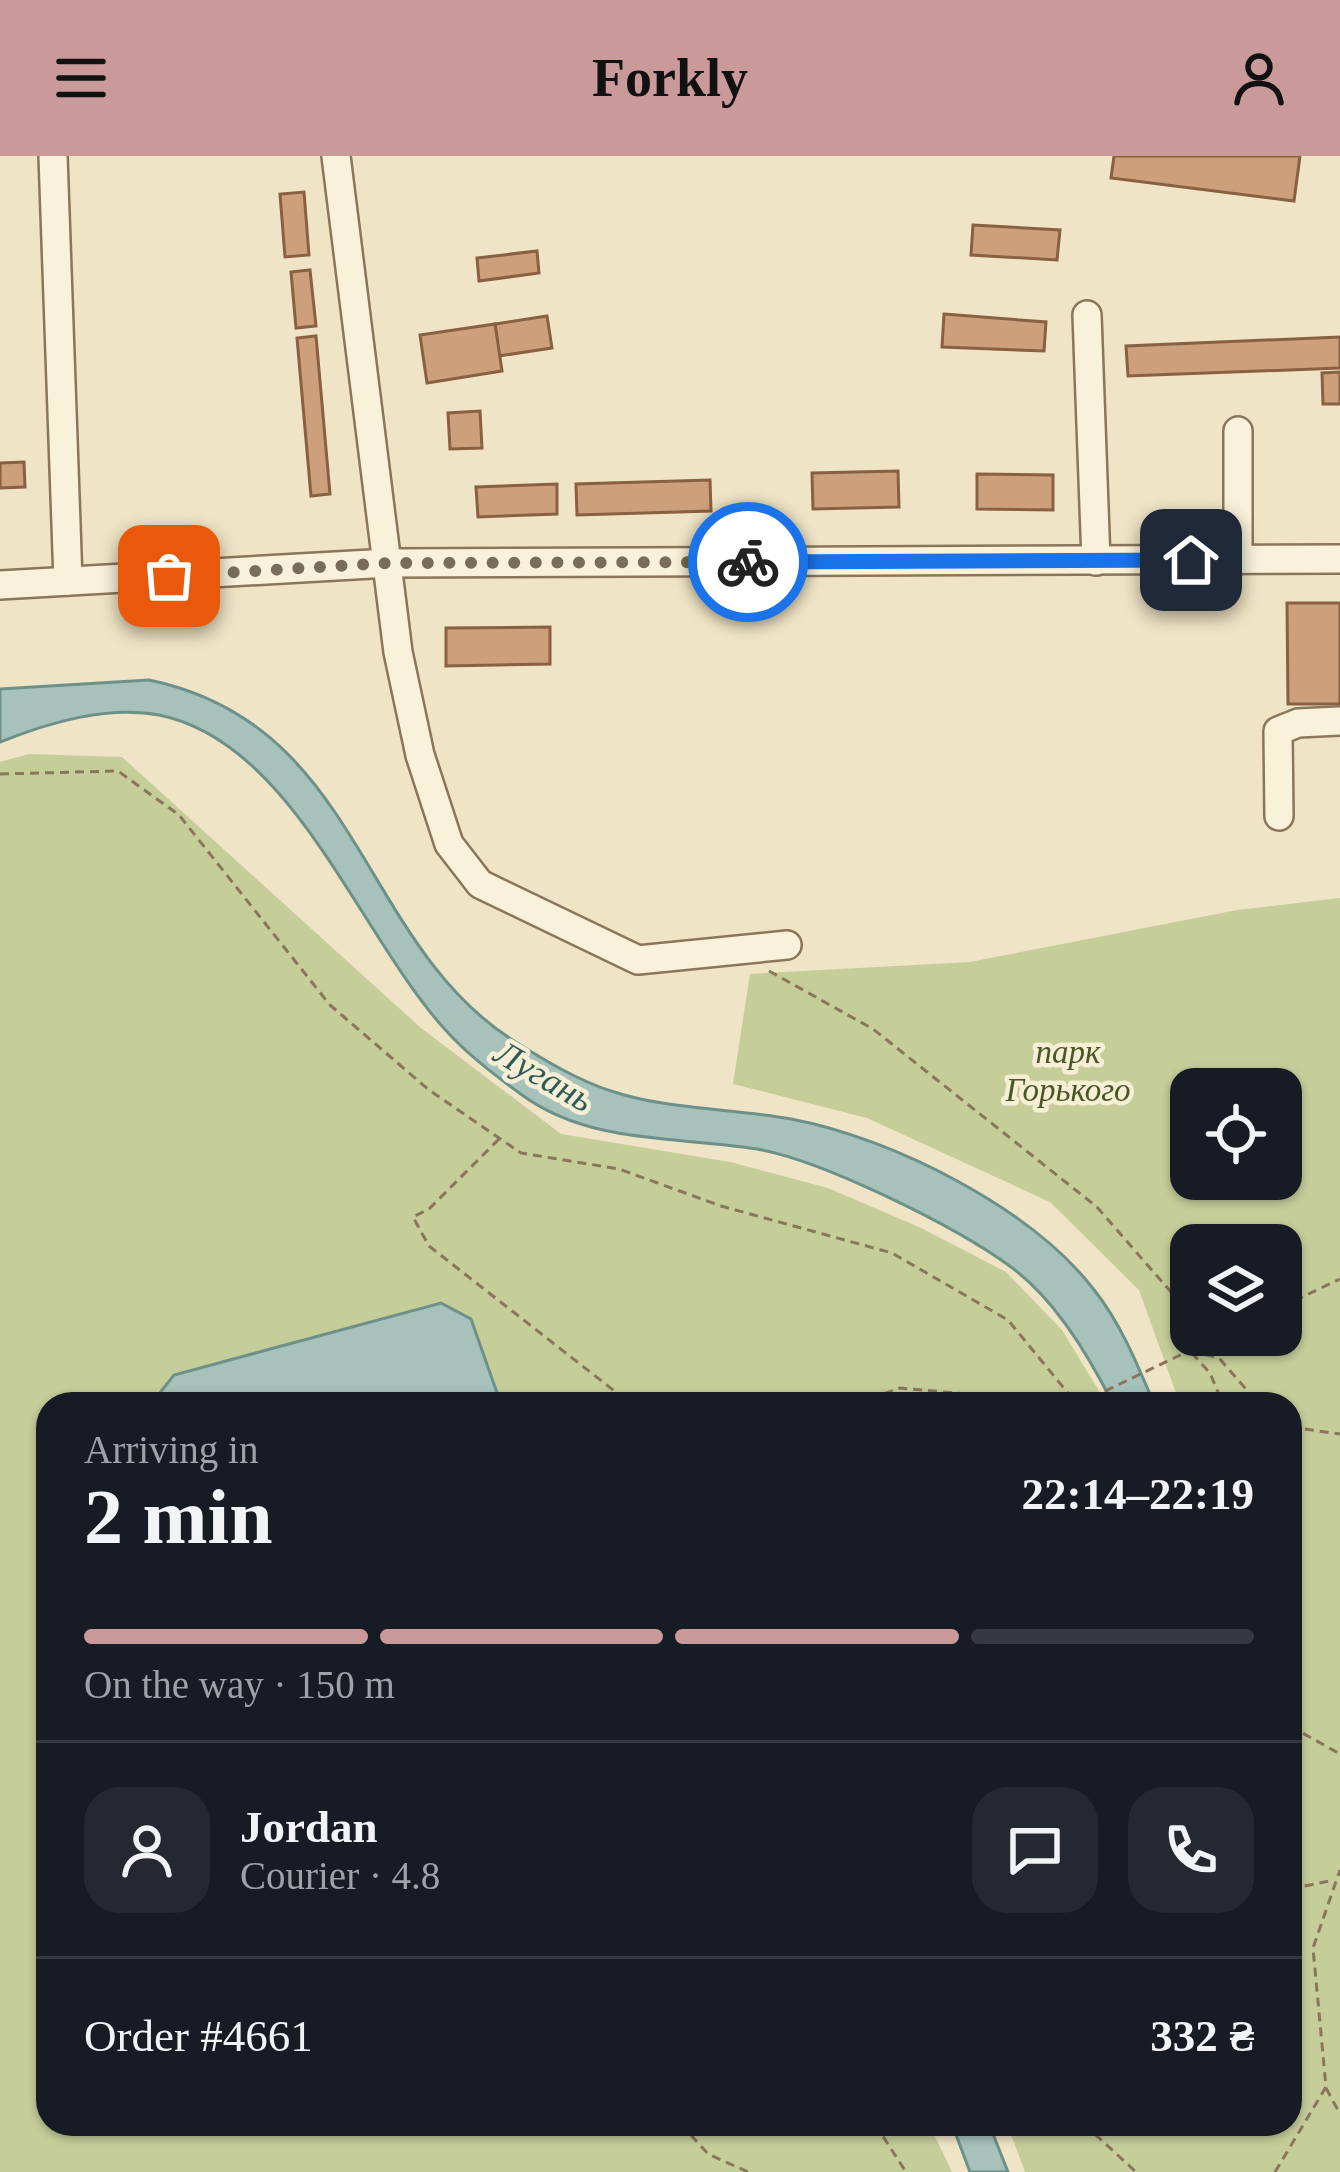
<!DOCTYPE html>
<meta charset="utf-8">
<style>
:root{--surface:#171b24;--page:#242831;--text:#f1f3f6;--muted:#9ea1a6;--line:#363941;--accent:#ca9a9a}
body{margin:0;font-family:Georgia,serif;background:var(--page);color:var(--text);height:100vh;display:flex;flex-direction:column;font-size:45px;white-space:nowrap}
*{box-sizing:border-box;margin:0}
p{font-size:39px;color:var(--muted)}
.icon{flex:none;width:66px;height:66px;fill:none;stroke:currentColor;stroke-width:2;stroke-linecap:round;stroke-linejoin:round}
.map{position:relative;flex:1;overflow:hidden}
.sheet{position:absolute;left:36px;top:1236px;width:1266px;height:744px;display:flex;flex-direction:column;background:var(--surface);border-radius:36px;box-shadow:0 3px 9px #0004}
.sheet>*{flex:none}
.tools{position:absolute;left:1170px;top:912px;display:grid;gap:24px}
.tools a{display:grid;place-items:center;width:132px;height:132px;border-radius:24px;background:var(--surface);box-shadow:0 3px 9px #0004;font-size:60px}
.pin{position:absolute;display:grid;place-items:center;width:102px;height:102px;color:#fff;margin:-51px;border-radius:24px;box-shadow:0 6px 18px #0006}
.courier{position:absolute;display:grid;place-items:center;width:120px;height:120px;margin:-60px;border:9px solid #1a73e8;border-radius:50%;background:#fff;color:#222;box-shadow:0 3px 15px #0007}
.summary em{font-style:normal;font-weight:800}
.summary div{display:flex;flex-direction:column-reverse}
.summary{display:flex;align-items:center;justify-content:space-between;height:204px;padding:0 48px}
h1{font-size:78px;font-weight:800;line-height:90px}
.bar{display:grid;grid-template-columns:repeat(4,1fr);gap:18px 12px;align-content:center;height:144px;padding:0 48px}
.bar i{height:15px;border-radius:9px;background:var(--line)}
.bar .current{background:var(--accent)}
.bar p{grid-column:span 4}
.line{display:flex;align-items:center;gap:30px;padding:0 48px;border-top:3px solid var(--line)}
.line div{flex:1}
.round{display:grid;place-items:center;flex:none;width:126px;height:126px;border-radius:36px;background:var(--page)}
header{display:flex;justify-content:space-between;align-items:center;height:156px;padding:0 48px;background:var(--accent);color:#111;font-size:54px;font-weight:800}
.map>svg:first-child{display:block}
.green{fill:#c5cd99;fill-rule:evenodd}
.water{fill:#a7c2bb;stroke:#6d9189;stroke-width:3}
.building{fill:#cda07b;stroke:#896041;stroke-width:3}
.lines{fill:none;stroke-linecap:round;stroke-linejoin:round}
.minor-casing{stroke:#8a765b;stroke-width:32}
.path{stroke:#8a765b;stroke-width:3;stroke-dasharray:9 6;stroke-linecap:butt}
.minor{stroke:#f9f1d9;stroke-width:27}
.done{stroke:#796d59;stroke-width:12;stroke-dasharray:0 21.6}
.route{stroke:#1a73e8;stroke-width:15}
.labels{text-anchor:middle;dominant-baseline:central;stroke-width:9;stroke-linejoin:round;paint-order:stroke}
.park-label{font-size:33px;font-style:italic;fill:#495725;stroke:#f6eed5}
.water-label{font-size:36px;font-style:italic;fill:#2e5a58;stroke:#f6eed5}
</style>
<header><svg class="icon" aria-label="menu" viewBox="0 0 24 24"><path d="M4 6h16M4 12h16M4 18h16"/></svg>Forkly<svg class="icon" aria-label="person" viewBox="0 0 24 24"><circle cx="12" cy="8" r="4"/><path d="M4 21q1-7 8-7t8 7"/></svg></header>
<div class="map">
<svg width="1340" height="2016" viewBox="0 0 1340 2016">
<rect width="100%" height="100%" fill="#efe4c5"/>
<!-- green -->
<g class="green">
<path d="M29,598L122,601L421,872L561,978L730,1006L828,1032L921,1072L1006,1116L1062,1174L1107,1248H48V1968H929L952,2016H0V606Z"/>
<path d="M1340,742V2016H1025L1007,1968H1290V1248H1180L1139,1134L1050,1046L867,962L733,928L750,818L970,806L1237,754ZM1281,933V1023H1191V933ZM1281,1089V1179H1191V1089Z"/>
</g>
<!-- water -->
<g class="water">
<path d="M149,524C362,568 358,786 514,885C544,904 577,924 611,935C668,954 732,952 791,963C892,982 1032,1052 1095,1135C1121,1168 1138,1210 1154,1248H1113C1089,1200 1055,1143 1011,1111C957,1071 822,1004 757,993C677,980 591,989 522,939C500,923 477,906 458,887C364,796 299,587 159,559C107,549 48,567 0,586V533Z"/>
<path d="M441,1147L471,1163L501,1248H151L174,1219Z"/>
<path d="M952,1968H989L1008,2016H970Z"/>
</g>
<!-- building -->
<g class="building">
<path d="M1114,0H1300L1294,45L1111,22Z"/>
<path d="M304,36L309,99L285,101L280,38Z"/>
<path d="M973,69L1060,74L1057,104L971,99Z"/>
<path d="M537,95L539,117L479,125L477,102Z"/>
<path d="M310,114L316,170L296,172L291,116Z"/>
<path d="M944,158L1046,166L1044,195L942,191Z"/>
<path d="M547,160L552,192L499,200L495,168Z"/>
<path d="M495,168L502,215L427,227L420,179Z"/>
<path d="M316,180L330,338L311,340L297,182Z"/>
<path d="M1340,181V212L1128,220L1126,190Z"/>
<path d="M1340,216V248H1323L1322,217Z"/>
<path d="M480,255L482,292L450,293L448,257Z"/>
<path d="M24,306L25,331L0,332V307Z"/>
<path d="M898,315L899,351L813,353L812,317Z"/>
<path d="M977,318L1053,319V354L977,353Z"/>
<path d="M710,324L711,355L577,359L576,328Z"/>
<path d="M557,328V358L478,361L476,331Z"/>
<path d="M1287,447H1340V548H1288Z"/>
<path d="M550,471V508L446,510V472Z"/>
</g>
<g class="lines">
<!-- minor casing -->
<g class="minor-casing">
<g id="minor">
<path d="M53,0L68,425"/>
<path d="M336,0L398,496L420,599L449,688L480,728L638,804L787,789"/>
<path d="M1087,159L1096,405"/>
<path d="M1238,404V275"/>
<path d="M0,429L389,407L1340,403"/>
<path d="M1279,660L1278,575L1298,567L1340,565"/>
</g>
</g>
<!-- path -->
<g class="path">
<path d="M0,618L118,615L179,659L330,849L429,934L521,997L619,1013L721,1050L892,1097L1008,1164L1077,1248"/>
<path d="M769,815L873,873L1097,1051L1184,1151L1189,1194L1210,1217L1223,1248"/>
<path d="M499,983L429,1053L413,1061L429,1090L631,1248"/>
<path d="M1281,1151L1340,1123"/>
<path d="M1191,1195L1219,1202L1259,1248"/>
<path d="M856,1248L900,1232L1076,1248"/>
<path d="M1078,1248L1222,1179"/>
<path d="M1290,1271L1340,1278"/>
<path d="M1290,1550L1292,1564"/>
<path d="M1290,1570L1340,1598"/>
<path d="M1290,1733L1329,1725"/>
<path d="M1326,1932L1340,1958"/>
<path d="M681,1968L708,1998L748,2016"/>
<path d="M875,1968L906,2016"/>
<path d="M1084,1968L1136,2016"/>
<path d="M1275,2016L1326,1931L1313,1792L1340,1714"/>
</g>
<!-- minor -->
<use href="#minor" class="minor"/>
</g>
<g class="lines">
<!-- done -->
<path class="done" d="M169,420L389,407L748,406"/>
<!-- route -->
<path class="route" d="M748,406L1191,404"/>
</g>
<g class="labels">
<!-- park labels -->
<g class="park-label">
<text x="1068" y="896">парк<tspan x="1068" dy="38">Горького</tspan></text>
</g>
<!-- water labels -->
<g class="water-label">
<text transform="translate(544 920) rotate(30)">Лугань</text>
</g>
</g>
</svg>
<div class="tools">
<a><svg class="icon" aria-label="locate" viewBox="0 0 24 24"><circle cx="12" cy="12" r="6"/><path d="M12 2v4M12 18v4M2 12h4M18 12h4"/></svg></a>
<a><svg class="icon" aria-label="layers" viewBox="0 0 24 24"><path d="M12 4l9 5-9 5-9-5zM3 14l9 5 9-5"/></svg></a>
</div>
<div class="pin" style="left:169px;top:420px;background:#ea580c"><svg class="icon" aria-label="bag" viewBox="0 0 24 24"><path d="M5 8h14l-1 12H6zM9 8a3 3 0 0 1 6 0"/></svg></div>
<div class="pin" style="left:1191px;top:404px;background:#1f2937"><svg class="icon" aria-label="home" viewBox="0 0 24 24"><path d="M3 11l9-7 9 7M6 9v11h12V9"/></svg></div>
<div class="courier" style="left:748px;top:406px"><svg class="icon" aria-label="bike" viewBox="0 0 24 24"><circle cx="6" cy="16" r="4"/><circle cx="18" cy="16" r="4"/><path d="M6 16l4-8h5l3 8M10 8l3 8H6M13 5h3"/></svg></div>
<section class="sheet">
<div class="summary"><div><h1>2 min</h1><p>Arriving in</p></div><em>22:14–22:19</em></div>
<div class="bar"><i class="current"></i><i class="current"></i><i class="current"></i><i></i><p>On the way · 150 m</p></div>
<div class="line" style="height:216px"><a class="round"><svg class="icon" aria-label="person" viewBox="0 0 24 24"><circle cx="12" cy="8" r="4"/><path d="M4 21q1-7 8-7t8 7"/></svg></a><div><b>Jordan</b><p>Courier · 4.8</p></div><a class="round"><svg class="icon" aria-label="chat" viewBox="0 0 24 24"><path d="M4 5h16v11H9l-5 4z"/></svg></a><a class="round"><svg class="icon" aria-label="phone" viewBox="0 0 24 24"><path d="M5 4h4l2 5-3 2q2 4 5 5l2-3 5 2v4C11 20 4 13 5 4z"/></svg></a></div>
<div class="line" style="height:156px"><div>Order #4661</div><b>332 ₴</b></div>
</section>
</div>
